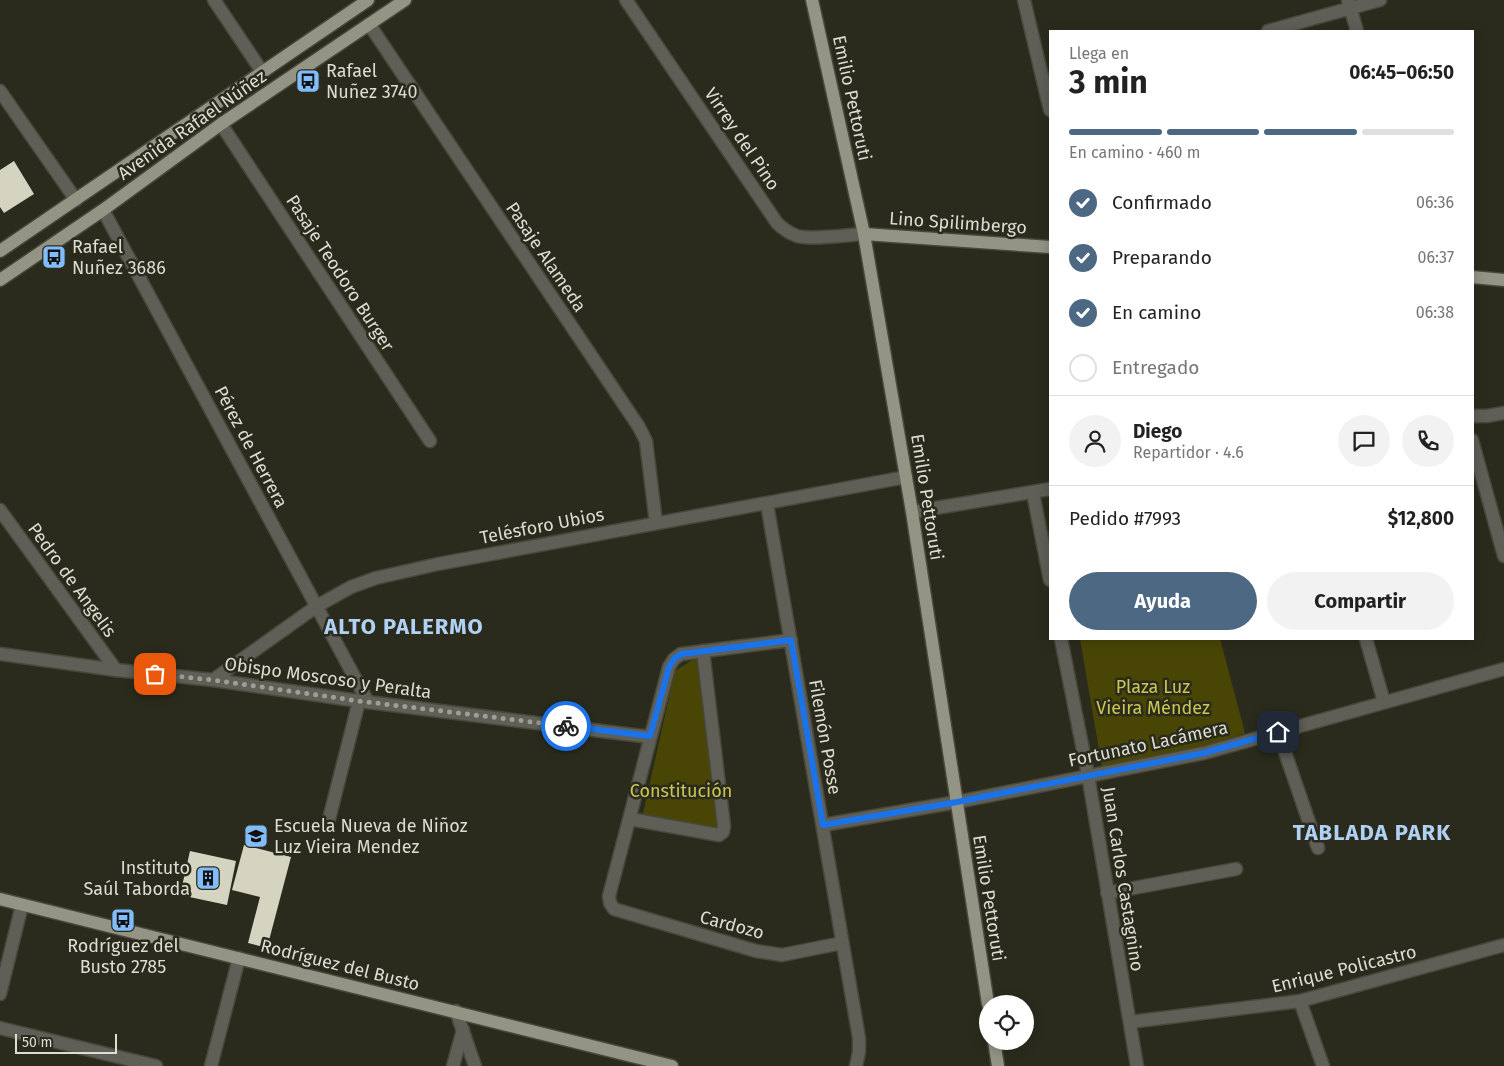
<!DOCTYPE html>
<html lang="es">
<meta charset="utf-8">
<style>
:root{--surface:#fff;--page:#f2f2f2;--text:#222;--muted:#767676;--line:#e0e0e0;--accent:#4c6883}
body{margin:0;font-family:"Fira Sans",sans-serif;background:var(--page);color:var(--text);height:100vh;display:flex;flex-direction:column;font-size:19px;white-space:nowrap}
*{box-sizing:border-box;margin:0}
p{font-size:16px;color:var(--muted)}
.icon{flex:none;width:28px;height:28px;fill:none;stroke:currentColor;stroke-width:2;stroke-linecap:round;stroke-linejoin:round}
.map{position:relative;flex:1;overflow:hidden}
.side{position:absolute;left:1049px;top:30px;width:425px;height:610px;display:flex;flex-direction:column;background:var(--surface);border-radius:0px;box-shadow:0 2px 12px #0003}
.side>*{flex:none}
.tools{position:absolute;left:979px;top:995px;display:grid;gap:10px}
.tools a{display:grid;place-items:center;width:55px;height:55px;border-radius:50%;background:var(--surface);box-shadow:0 2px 12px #0003;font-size:25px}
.scale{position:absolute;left:15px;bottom:12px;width:102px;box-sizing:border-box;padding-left:5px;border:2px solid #dcddd3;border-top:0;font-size:14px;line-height:18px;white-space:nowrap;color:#dcddd3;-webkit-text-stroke:4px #2b2b1d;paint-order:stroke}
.pin{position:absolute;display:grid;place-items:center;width:42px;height:42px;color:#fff;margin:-21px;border-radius:10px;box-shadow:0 2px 8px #0006}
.courier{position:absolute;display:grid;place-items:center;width:50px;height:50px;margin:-25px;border:4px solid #1a73e8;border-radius:50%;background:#fff;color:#222;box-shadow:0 1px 6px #0007}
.summary em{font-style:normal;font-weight:700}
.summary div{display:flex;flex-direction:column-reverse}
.summary{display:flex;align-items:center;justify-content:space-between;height:85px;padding:0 20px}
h1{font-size:32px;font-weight:700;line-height:38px}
.bar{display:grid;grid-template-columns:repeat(4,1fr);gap:8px 5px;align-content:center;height:60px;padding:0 20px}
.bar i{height:6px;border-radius:4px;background:var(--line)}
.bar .active{background:var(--accent)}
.bar p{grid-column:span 4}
.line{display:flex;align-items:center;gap:12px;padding:0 20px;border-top:1px solid var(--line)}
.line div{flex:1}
.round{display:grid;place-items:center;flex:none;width:52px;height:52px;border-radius:26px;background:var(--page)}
ol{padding:0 20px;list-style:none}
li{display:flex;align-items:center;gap:15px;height:55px}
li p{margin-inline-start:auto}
li .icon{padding:5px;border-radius:50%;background:var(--accent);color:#fff;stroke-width:4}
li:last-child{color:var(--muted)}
li i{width:28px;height:28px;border:2px solid var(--line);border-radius:50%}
.cta{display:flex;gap:10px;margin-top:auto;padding:10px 20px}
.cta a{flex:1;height:58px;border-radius:30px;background:var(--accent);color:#fff;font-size:20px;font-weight:700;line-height:58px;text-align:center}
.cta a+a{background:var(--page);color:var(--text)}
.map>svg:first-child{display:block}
.green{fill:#494605}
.building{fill:#d4d4c1}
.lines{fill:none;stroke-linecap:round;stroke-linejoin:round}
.minor-casing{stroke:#47473a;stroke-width:15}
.major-casing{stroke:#47473a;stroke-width:15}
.minor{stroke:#5f5f58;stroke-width:12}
.major{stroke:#949485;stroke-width:12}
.done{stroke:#9e9f93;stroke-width:5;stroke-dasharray:0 9}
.route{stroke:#1a73e8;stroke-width:6}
.labels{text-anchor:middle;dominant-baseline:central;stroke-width:5;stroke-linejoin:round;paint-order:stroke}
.poi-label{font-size:18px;fill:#dcddd3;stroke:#2b2b1d;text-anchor:start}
.street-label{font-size:18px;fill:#dcddd3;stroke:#2b2b1d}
.park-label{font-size:18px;fill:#ccc750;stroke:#2b2b1d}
.district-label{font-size:22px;font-weight:bold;letter-spacing:1px;fill:#b0d1f4;stroke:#2b2b1d}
</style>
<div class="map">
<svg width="1504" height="1066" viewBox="0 0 1504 1066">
<rect width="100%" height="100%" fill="#2b2b1d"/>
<!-- green -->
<g class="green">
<path d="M1080,639H1220L1245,733L1216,744L1102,767Z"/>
<path d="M700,655L717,828L642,818L675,671Z"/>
</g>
<!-- building -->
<g class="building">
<path d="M14,161L34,194L4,213L0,207V170Z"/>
<path d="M244,845L291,857L267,948L248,943L260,897L232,890Z"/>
<path d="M190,851L236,861L227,905L180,895Z"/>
</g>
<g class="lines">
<!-- minor casing -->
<g class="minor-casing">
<g id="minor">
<path d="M214,0L263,73"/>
<path d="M626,0L777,223C783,229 789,233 797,236C812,240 847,235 864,234"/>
<path d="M1024,0L1050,110"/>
<path d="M1348,0L1357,31"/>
<path d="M369,24L639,427L646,441L656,523"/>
<path d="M1268,31L1380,0"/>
<path d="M0,91L76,200"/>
<path d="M221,124L430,441"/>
<path d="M103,210L368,702"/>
<path d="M1472,416H1487L1504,413"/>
<path d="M1472,440L1504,556"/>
<path d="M1033,493L1050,580"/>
<path d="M767,504L859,1038V1052L856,1066"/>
<path d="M0,510L116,670"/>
<path d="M912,512L1050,489"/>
<path d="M1061,639L1088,775L1137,1066"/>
<path d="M1366,639L1384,702"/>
<path d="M791,640L681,654L674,659L669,667L609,896L610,903L614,909L756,951L782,955L842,943"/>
<path d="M0,654L116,670L213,680L359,701L650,737"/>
<path d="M213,680L317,606L351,587L376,578L438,564L906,477"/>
<path d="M1278,732L1318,848"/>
<path d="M630,819L719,835L723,832L724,826L703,651"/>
<path d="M328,823L359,701"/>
<path d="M823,825L957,802L1204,753L1504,669"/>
<path d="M1107,893L1236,869"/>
<path d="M0,994L22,905"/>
<path d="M1300,1001L1323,1066"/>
<path d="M456,1011L475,1066"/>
<path d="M1130,1022L1300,1001L1504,945"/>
<path d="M0,1028L156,1066"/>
<path d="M211,1066L239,958"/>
<path d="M453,1066L463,1030"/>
</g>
</g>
<!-- major casing -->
<g class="major-casing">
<g id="major">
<path d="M812,0L864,234L912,512L988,1004"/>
<path d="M864,234L1050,247"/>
<path d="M0,251L368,0"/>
<path d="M1472,277L1504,280"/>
<path d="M0,280L103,210L221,124L405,0"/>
<path d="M0,899L672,1066"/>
<path d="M994,1041L998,1066"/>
</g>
</g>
<!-- minor -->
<use href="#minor" class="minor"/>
<!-- major -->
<use href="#major" class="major"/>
</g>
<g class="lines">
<!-- done -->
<path class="done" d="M155,674L213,680L359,701L566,726"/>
<!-- route -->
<path class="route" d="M566,726L650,736L669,667L674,659L681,654L791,640L823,825L957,802L1204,753L1278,732"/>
</g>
<!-- icons -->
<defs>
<g id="bus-square" transform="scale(1.25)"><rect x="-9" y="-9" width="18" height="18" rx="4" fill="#80bdfa" stroke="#2b2b1d"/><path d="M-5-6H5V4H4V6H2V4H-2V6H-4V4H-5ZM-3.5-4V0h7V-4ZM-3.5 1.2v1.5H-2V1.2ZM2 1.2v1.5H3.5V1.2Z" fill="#111"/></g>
<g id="school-square" transform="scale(1.25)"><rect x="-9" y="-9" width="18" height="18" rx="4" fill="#80bdfa" stroke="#2b2b1d"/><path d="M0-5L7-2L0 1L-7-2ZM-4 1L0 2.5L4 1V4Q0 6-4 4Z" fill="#111"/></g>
<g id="building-square" transform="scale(1.25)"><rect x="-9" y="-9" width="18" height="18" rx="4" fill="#80bdfa" stroke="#2b2b1d"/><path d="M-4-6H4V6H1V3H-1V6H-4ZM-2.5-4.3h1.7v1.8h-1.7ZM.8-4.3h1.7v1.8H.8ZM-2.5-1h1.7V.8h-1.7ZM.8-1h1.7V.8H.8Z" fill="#111"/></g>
</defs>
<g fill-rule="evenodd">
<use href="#bus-square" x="308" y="81"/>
<use href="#bus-square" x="54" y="257"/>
<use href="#school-square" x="256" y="836"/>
<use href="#building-square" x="208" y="878"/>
<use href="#bus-square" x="123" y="920"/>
</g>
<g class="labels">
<!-- poi labels -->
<g class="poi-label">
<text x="326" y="71">Rafael<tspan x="326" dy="21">Nuñez 3740</tspan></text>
<text x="72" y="247">Rafael<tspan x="72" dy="21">Nuñez 3686</tspan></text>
<text x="274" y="826">Escuela Nueva de Niñoz<tspan x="274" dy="21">Luz Vieira Mendez</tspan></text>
<text x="190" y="868" text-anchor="end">Instituto<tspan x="190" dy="21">Saúl Taborda</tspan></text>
<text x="123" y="946" text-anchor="middle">Rodríguez del<tspan x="123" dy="21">Busto 2785</tspan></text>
</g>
<!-- street labels -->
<g class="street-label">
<text transform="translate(852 98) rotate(78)">Emilio Pettoruti</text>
<text transform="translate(192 125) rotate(-35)">Avenida Rafael Núñez</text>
<text transform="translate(742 139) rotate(56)">Virrey del Pino</text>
<text transform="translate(958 223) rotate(4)">Lino Spilimbergo</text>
<text transform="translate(546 257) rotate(56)">Pasaje Alameda</text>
<text transform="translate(340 273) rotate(57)">Pasaje Teodoro Burger</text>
<text transform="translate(251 447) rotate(62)">Pérez de Herrera</text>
<text transform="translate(927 497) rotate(81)">Emilio Pettoruti</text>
<text transform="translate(542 526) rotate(-11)">Telésforo Ubios</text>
<text transform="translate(72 580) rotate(54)">Pedro de Angelis</text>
<text transform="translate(328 678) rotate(8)">Obispo Moscoso y Peralta</text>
<text transform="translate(825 737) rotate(80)">Filemón Posse</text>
<text transform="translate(1148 744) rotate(-12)">Fortunato Lacámera</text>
<text transform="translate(1123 879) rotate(81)">Juan Carlos Castagnino</text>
<text transform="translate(989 898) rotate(81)">Emilio Pettoruti</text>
<text transform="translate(732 925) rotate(15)">Cardozo</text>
<text transform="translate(340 965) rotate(14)">Rodríguez del Busto</text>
<text transform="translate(1344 969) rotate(-14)">Enrique Policastro</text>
</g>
<!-- park labels -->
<g class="park-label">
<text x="1153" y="687">Plaza Luz<tspan x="1153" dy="21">Vieira Méndez</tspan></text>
<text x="681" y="791">Constitución</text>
</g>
<!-- district labels -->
<g class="district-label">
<text x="404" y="626">ALTO PALERMO</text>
<text x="1372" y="832">TABLADA PARK</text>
</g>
</g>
</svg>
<div class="tools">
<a><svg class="icon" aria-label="locate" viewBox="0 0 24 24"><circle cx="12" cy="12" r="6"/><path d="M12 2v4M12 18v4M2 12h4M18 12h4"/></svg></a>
</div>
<div class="scale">50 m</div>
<div class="pin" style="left:155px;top:674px;background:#ea580c"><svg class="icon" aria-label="bag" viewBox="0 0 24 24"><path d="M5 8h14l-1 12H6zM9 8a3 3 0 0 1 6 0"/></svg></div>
<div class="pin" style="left:1278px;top:732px;background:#1f2937"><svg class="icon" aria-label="home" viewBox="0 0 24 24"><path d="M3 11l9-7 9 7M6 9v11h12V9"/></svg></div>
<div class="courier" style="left:566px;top:726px"><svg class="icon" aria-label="bike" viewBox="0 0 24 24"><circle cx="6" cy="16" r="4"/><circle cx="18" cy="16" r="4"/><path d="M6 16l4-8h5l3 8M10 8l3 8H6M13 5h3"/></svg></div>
<section class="side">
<div class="summary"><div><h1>3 min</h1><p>Llega en</p></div><em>06:45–06:50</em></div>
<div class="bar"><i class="active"></i><i class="active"></i><i class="active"></i><i></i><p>En camino · 460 m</p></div>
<ol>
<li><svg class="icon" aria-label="check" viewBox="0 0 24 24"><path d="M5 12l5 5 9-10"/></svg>Confirmado<p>06:36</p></li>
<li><svg class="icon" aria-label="check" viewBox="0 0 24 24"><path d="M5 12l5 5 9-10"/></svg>Preparando<p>06:37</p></li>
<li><svg class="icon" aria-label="check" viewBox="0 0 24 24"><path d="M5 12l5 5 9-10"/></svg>En camino<p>06:38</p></li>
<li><i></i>Entregado</li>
</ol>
<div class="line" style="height:90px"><a class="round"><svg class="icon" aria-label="person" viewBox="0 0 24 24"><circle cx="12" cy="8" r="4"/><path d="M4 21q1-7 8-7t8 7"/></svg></a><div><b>Diego</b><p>Repartidor · 4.6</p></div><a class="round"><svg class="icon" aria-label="chat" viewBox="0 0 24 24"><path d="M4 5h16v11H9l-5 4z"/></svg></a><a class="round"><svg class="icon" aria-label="phone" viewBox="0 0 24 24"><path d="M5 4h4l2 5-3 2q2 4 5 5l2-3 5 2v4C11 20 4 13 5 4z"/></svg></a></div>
<div class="line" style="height:65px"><div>Pedido #7993</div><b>$12,800</b></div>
<div class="cta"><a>Ayuda</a><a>Compartir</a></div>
</section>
</div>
